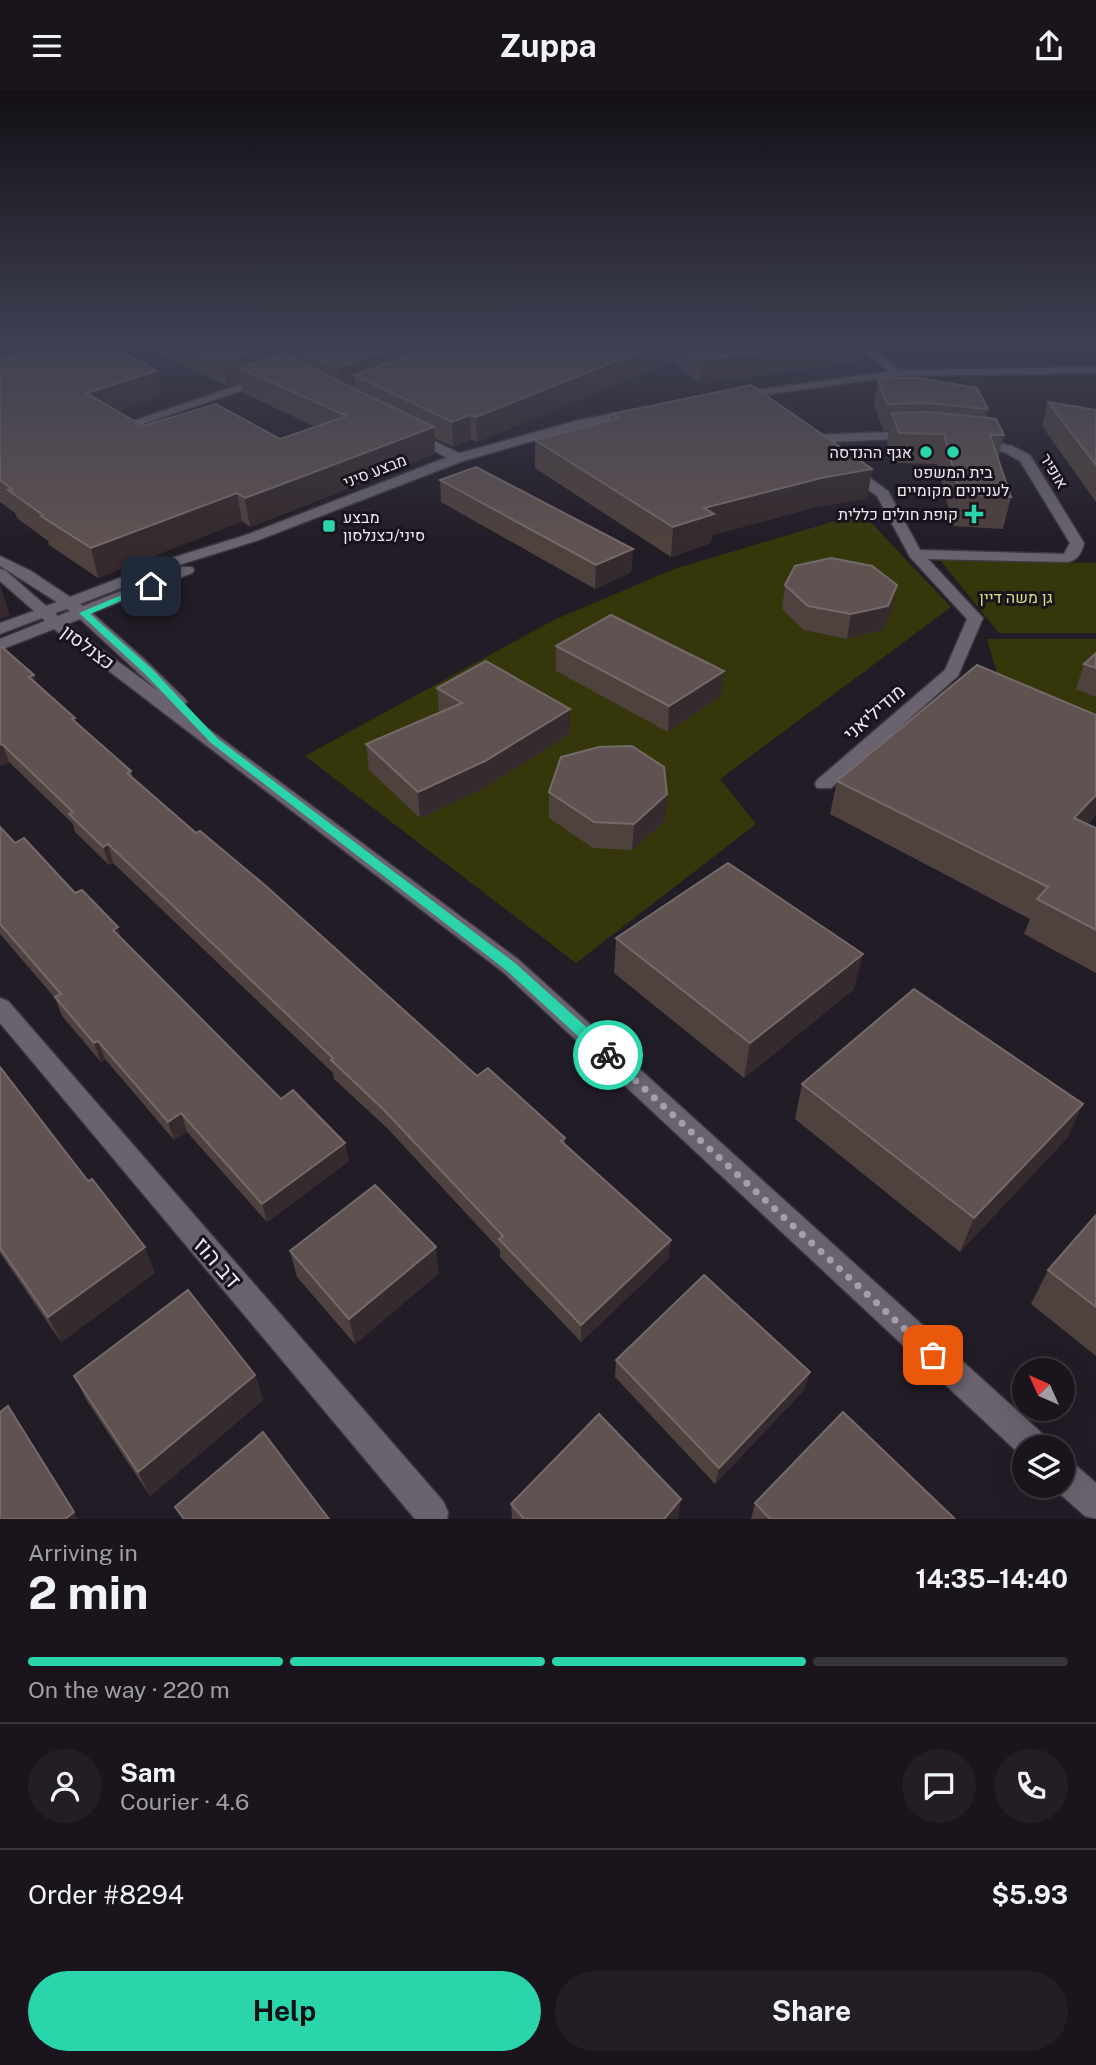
<!DOCTYPE html>
<meta charset="utf-8">
<style>
:root{--surface:#1a151c;--page:#231e25;--text:#f1f3f6;--muted:#9f9fa3;--line:#38343b;--accent:#2ad5ac}
body{margin:0;font-family:"Public Sans",Heebo,sans-serif;background:var(--page);color:var(--text);height:100vh;display:flex;flex-direction:column;font-size:26px;white-space:nowrap}
*{box-sizing:border-box;margin:0}
p{font-size:23px;color:var(--muted)}
.icon{flex:none;width:38px;height:38px;fill:none;stroke:currentColor;stroke-width:2;stroke-linecap:round;stroke-linejoin:round}
.map{position:relative;height:1428px;overflow:hidden}
.side{display:flex;flex-direction:column;background:var(--surface);flex:1}
.side>*{flex:none}
.needle{width:46px;rotate:315deg}
.controls{position:absolute;left:1012px;top:1267px;display:grid;gap:14px}
.controls a{display:grid;place-items:center;width:63px;height:63px;border-radius:50%;background:var(--surface);box-shadow:0 7px 28px #0002,0 0 0 2px var(--line);font-size:35px}
.pin{position:absolute;display:grid;place-items:center;width:60px;height:60px;color:#fff;margin:-30px;border-radius:14px;box-shadow:0 4px 10px #0006}
.courier{position:absolute;display:grid;place-items:center;width:70px;height:70px;margin:-35px;border:5px solid #2ad5ac;border-radius:50%;background:#fff;color:#222;box-shadow:0 2px 9px #0007}
.head em{font-style:normal;font-weight:700}
.head div{display:flex;flex-direction:column-reverse}
.head{display:flex;align-items:center;justify-content:space-between;height:119px;padding:0 28px}
h1{font-size:46px;font-weight:700;line-height:52px}
.bar{display:grid;grid-template-columns:repeat(4,1fr);gap:10px 7px;align-content:center;height:84px;padding:0 28px}
.bar i{height:9px;border-radius:5px;background:var(--line)}
.bar .active{background:var(--accent)}
.bar p{grid-column:span 4}
.line{display:flex;align-items:center;gap:18px;padding:0 28px;border-top:2px solid var(--line)}
.line div{flex:1}
.round{display:grid;place-items:center;flex:none;width:74px;height:74px;border-radius:37px;background:var(--page)}
.button{display:flex;gap:14px;margin-top:auto;padding:14px 28px}
.button a{flex:1;height:80px;border-radius:42px;background:var(--accent);color:#111;font-size:28px;font-weight:700;line-height:80px;text-align:center}
.button a+a{background:var(--page);color:var(--text)}
header{display:flex;justify-content:space-between;align-items:center;height:91px;padding:0 28px;background:var(--surface);font-size:32px;font-weight:700}
.map>svg:first-child{display:block}
.green{fill:#35370b}
.lines{fill:none;stroke-linecap:round;stroke-linejoin:round}
.minor-casing{stroke:#3d3840;stroke-width:3}
.tertiary-casing{stroke:#3d3840;stroke-width:3}
.minor{fill:#6a636f;fill-rule:evenodd}
.tertiary{fill:#6a636f;fill-rule:evenodd}
.wall{fill:#4e413e}
.shaded-wall{fill:#352a2d}
.building{fill:#5f5251;stroke:#756a6a;stroke-width:2}
.route{fill:#2ad5ac}
.done{stroke:#a5a0a8;stroke-width:7;stroke-dasharray:0 12.6}
.poi-dot{fill:#2ad5ac;stroke:#19131d;stroke-width:2.5}
.labels{text-anchor:middle;dominant-baseline:central;stroke-width:6;stroke-linejoin:round;paint-order:stroke}
.far-poi-label{font-size:16px;fill:#ebe7ee;stroke:#19131d;text-anchor:end}
.far-street-label{font-size:16px;fill:#ebe7ee;stroke:#19131d}
.far-park-label{font-size:16px;fill:#d8dd83;stroke:#19131d}
.street-label{font-size:19px;fill:#ebe7ee;stroke:#19131d}
.near-street-label{font-size:23px;fill:#ebe7ee;stroke:#19131d}
</style>
<header><svg class="icon" aria-label="menu" viewBox="0 0 24 24"><path d="M4 6h16M4 12h16M4 18h16"/></svg>Zuppa<svg class="icon" aria-label="share" viewBox="0 0 24 24"><path d="M12 15V3M7 8l5-5 5 5M5 13v7h14v-7"/></svg></header>
<div class="map">
<svg width="1096" height="1428" viewBox="0 0 1096 1428">
<rect width="100%" height="100%" fill="#221c26"/>
<!-- green -->
<g class="green">
<path d="M862,422L951,516L720,688L756,733L576,872L305,665L554,529L674,478Z"/>
<path d="M939,468L1096,472V542H999Z"/>
<path d="M987,548H1096V627L998,586Z"/>
</g>
<g class="lines">
<!-- minor casing -->
<g class="minor-casing">
<g id="minor">
<path d="M849,250H861L905,282L895,284Z"/>
<path d="M266,285L272,288L270,290L122,340L112,337Z"/>
<path d="M414,340L463,364L464,367L463,370H453L410,347V341Z"/>
<path d="M914,340L920,344L918,347L810,352L804,348L810,344Z"/>
<path d="M975,347L1012,355L1030,364L1084,452C1082,461 1078,469 1068,471L928,468L983,527L958,585L831,697H817L815,693L817,689L945,579L967,528L910,466L877,405L844,381V375H854L888,400L920,459L1064,463L1070,452L1020,370L1004,361L971,354L969,351Z"/>
<path d="M0,907L8,910L443,1410L448,1421L447,1428H415L0,932Z"/>
</g>
</g>
<!-- tertiary casing -->
<g class="tertiary-casing">
<g id="tertiary">
<path d="M127,250H144L102,263L97,260Z"/>
<path d="M1096,276V282L899,285L735,308L729,305L735,302L899,279Z"/>
<path d="M636,318L640,319V325L585,335L463,370L256,450L182,473L80,513L83,515L182,476H192L194,479L192,482L92,522L143,567L184,607L187,611L179,616L519,869L1045,1345L1050,1356H1024V1367L503,881L54,538L0,559V548L45,530L42,527L0,543V532L34,520L0,490V478L5,479L46,515L57,511L0,475V465L31,480L70,506L172,467L246,444L453,364L579,329ZM67,518L70,520L58,525L55,522ZM80,528L158,600L67,533Z"/>
<path d="M1062,1367L1073,1372L1096,1392V1428L1085,1425L1051,1395H1062Z"/>
</g>
</g>
<!-- minor -->
<use href="#minor" class="minor"/>
<!-- tertiary -->
<use href="#tertiary" class="tertiary"/>
</g>
<!-- wall -->
<g class="wall">
<path d="M0,250H126L128,257L125,262L162,305L117,320L143,335L280,348L316,336L243,302L241,291L228,295L139,254L138,250H437L438,254L471,255L485,250H867L864,270L700,293L674,270L477,351L471,349L453,356L434,347L435,363L250,436L242,430L98,487L49,454L48,450L17,427L15,422L0,411Z"/>
<path d="M878,287L988,318L986,327L1004,344L998,368L1011,406L1003,438L953,435L937,373L894,372L887,352L889,339H883L874,313Z"/>
<path d="M1048,311L1096,319V411L1042,335Z"/>
<path d="M612,323L872,378L867,407L816,416L712,444L711,452L671,466L535,377V349L611,329Z"/>
<path d="M440,389L633,458L631,481L595,498L441,411Z"/>
<path d="M785,494L892,518L883,539L847,548L804,539L782,518Z"/>
<path d="M556,555L721,605L668,641L556,580Z"/>
<path d="M0,557L34,584L37,593L76,633L131,680L133,687L477,985L565,1047V1053L669,1167L581,1251L500,1166V1159L387,1037L334,988L333,982L113,772L109,774L75,741L73,733L9,671L0,675Z"/>
<path d="M1096,562V606L1076,598L1084,573Z"/>
<path d="M437,597L570,643L486,696L420,727L369,679L366,653L439,622Z"/>
<path d="M1096,624V724L1088,733L1096,737V882L1024,843L1030,828L830,723L837,690Z"/>
<path d="M549,701L665,730L632,759L593,757L549,727Z"/>
<path d="M0,736L15,752L75,802L281,1008L349,1070L267,1131L187,1041L174,1049L105,968L101,971L62,925L55,907L0,843Z"/>
<path d="M616,847L854,898L744,987L614,882Z"/>
<path d="M0,976L155,1182L61,1251L0,1162Z"/>
<path d="M802,993L1083,1013L1067,1047L960,1161L795,1028Z"/>
<path d="M1096,1124V1265L1031,1213L1048,1179Z"/>
<path d="M290,1160L439,1182L355,1253L297,1186Z"/>
<path d="M616,1269L805,1298L715,1393L615,1286Z"/>
<path d="M255,1284L263,1309L150,1405L87,1310L74,1285Z"/>
<path d="M755,1412L955,1428H751Z"/>
<path d="M511,1413L678,1428H512Z"/>
</g>
<!-- shaded-wall -->
<g class="shaded-wall">
<path d="M22,250H126L128,257L117,279L111,255L0,282V256Z"/>
<path d="M413,250H437L438,266L354,284L355,296L341,301L338,276Z"/>
<path d="M666,250H675L674,270L477,351L476,326Z"/>
<path d="M842,250H867L864,270L700,293L702,269Z"/>
<path d="M283,251L286,276L239,277L241,291L228,295L223,270Z"/>
<path d="M157,280L162,305L93,327L86,302Z"/>
<path d="M470,324L471,349L453,356L452,331Z"/>
<path d="M434,336L435,363L250,436L245,407Z"/>
<path d="M872,378L867,407L816,416L712,444L711,452L671,466L673,436L704,417L821,387Z"/>
<path d="M237,402L242,430L98,487L91,457Z"/>
<path d="M633,458L631,481L595,498L596,474Z"/>
<path d="M0,494L10,524L0,528Z"/>
<path d="M897,494L892,518L883,539L847,548L851,523Z"/>
<path d="M724,580L721,605L668,641L669,615Z"/>
<path d="M34,584L39,601L29,586Z"/>
<path d="M570,618V643L486,696L420,727L418,701Z"/>
<path d="M2,653L9,671L0,675V654Z"/>
<path d="M667,703L665,730L632,759L634,733Z"/>
<path d="M1096,704V724L1062,761L1074,727Z"/>
<path d="M108,753L113,772L109,774L103,756Z"/>
<path d="M118,836L124,855L113,839Z"/>
<path d="M863,863L854,898L744,987L750,952Z"/>
<path d="M98,950L105,968L101,971L94,952Z"/>
<path d="M1083,1013L1067,1047L960,1161L974,1127Z"/>
<path d="M181,1022L187,1041L174,1049L168,1031Z"/>
<path d="M345,1052L349,1070L267,1131L262,1113Z"/>
<path d="M671,1149L669,1167L581,1251V1234Z"/>
<path d="M145,1156L155,1182L61,1251L48,1226Z"/>
<path d="M436,1156L439,1182L355,1253L349,1228Z"/>
<path d="M810,1281L805,1298L715,1393L719,1377Z"/>
<path d="M255,1284L263,1309L150,1405L138,1381Z"/>
<path d="M8,1315L78,1428H65Z"/>
<path d="M681,1408L678,1428H664Z"/>
</g>
<!-- building -->
<g class="building">
<path d="M0,250H22L0,256Z"/>
<path d="M64,250H114L111,255L157,280L86,302L143,335L216,313L280,348L347,325L239,277L282,263L434,336L245,407L237,402L91,457L41,425L43,424L8,399L12,398L0,389V268Z"/>
<path d="M178,250H413L338,276L283,251L223,270Z"/>
<path d="M449,250H458L471,255L485,250H666L476,326L470,324L452,331L354,284Z"/>
<path d="M679,250H842L702,269Z"/>
<path d="M878,287H919L977,297L988,318L927,312L887,313Z"/>
<path d="M751,294L872,378L821,387L704,417L714,423L673,436L535,349L618,327L612,323Z"/>
<path d="M1048,311L1096,319V374Z"/>
<path d="M927,321L990,327L996,328L1004,344H990L1011,406L960,403L944,343L899,342L892,322Z"/>
<path d="M476,376L633,458L596,474L440,389Z"/>
<path d="M831,467L872,475L897,494L888,515L851,523L808,515L785,494L795,475Z"/>
<path d="M611,524L724,580L669,615L556,555Z"/>
<path d="M2,556L34,584L29,586L75,627L72,628L131,680L127,682L196,742L200,740L267,796L477,985L488,977L565,1047L561,1050L671,1149L581,1234L499,1148L503,1145L384,1019L331,969L333,967L108,753L103,756L69,723L73,721L2,653L0,654V557Z"/>
<path d="M1096,562V577L1084,573Z"/>
<path d="M486,570L570,618L485,670L418,701L366,653L462,612L437,597Z"/>
<path d="M977,574L1096,624V704L1074,727L1096,737V839L1037,808L1048,796L837,690Z"/>
<path d="M632,655L664,676L667,703L634,733L594,731L549,701L561,666L599,656Z"/>
<path d="M0,736L15,752L24,747L75,802L82,799L118,836L113,839L281,1008L293,999L345,1052L262,1113L181,1022L168,1031L98,950L94,952L55,906L61,903L0,833Z"/>
<path d="M728,772L863,863L750,952L616,847Z"/>
<path d="M914,898L1083,1013L974,1127L802,993Z"/>
<path d="M0,976L88,1090L92,1088L145,1156L48,1226L0,1157Z"/>
<path d="M375,1094L436,1156L349,1228L290,1160Z"/>
<path d="M1096,1124V1216L1048,1179Z"/>
<path d="M704,1184L810,1281L719,1377L616,1269Z"/>
<path d="M188,1199L255,1284L138,1381L74,1285Z"/>
<path d="M8,1315L74,1421L65,1428H0V1321Z"/>
<path d="M843,1321L955,1428H770L755,1412Z"/>
<path d="M599,1323L681,1408L664,1428H524L511,1413Z"/>
<path d="M263,1341L329,1428H184L175,1416Z"/>
</g>
<!-- sky -->
<linearGradient id="sky" x2="0" y2="1"><stop stop-color="#130f15"/><stop offset="0.56" stop-color="#3e4052"/><stop offset="1" stop-color="#3e4052" stop-opacity="0"/></linearGradient>
<rect width="1096" height="450" fill="url(#sky)"/>
<!-- route -->
<path class="route" d="M148,493L155,495L90,523L152,578L218,648L515,872L613,960V968H603L506,879L211,652L145,583L79,522Z"/>
<g class="lines">
<!-- done -->
<path class="done" d="M608,964L933,1264"/>
</g>
<!-- markers -->
<g class="poi-dot">
<circle cx="926" cy="361" r="7"/>
<circle cx="953" cy="361" r="7"/>
<path d="M970.5 412.5h7v7h7v7h-7v7h-7v-7h-7v-7h7z"/>
<rect x="322" y="428" width="14" height="14" rx="3.5"/>
</g>
<g class="labels">
<!-- far-poi labels -->
<g class="far-poi-label">
<text x="912" y="361">אגף ההנדסה</text>
<text x="953" y="381" text-anchor="middle">בית המשפט<tspan x="953" dy="18">לעניינים מקומיים</tspan></text>
<text x="958" y="423">קופת חולים כללית</text>
<text x="343" y="426" text-anchor="start">מבצע<tspan x="343" dy="18">סיני/כצנלסון</tspan></text>
</g>
<!-- far-street labels -->
<g class="far-street-label">
<text transform="translate(375 380) rotate(-21)">מבצע סיני</text>
<text transform="translate(1054 380) rotate(59)">אופיר</text>
</g>
<!-- far-park labels -->
<g class="far-park-label">
<text x="1016" y="506">גן משה דיין</text>
</g>
<!-- street labels -->
<g class="street-label">
<text transform="translate(88 556) rotate(37)">כצנלסון</text>
<text transform="translate(874 621) rotate(-41)">מודיליאני</text>
</g>
<!-- near-street labels -->
<g class="near-street-label">
<text transform="translate(218 1171) rotate(49)">דב הוז</text>
</g>
</g>
</svg>
<div class="controls">
<a><svg class="needle" viewBox="-14 -14 28 28"><path d="M0-13l5 13h-10z" fill="#e53935"/><path d="M0 13l5-13h-10z" fill="#9f9fa3"/></svg></a>
<a><svg class="icon" aria-label="layers" viewBox="0 0 24 24"><path d="M12 4l9 5-9 5-9-5zM3 14l9 5 9-5"/></svg></a>
</div>
<div class="pin" style="left:933px;top:1264px;background:#ea580c"><svg class="icon" aria-label="bag" viewBox="0 0 24 24"><path d="M5 8h14l-1 12H6zM9 8a3 3 0 0 1 6 0"/></svg></div>
<div class="pin" style="left:151px;top:495px;background:#1f2937"><svg class="icon" aria-label="home" viewBox="0 0 24 24"><path d="M3 11l9-7 9 7M6 9v11h12V9"/></svg></div>
<div class="courier" style="left:608px;top:964px"><svg class="icon" aria-label="bike" viewBox="0 0 24 24"><circle cx="6" cy="16" r="4"/><circle cx="18" cy="16" r="4"/><path d="M6 16l4-8h5l3 8M10 8l3 8H6M13 5h3"/></svg></div>
</div>
<section class="side">
<div class="head"><div><h1>2 min</h1><p>Arriving in</p></div><em>14:35–14:40</em></div>
<div class="bar"><i class="active"></i><i class="active"></i><i class="active"></i><i></i><p>On the way · 220 m</p></div>
<div class="line" style="height:126px"><a class="round"><svg class="icon" aria-label="person" viewBox="0 0 24 24"><circle cx="12" cy="8" r="4"/><path d="M4 21q1-7 8-7t8 7"/></svg></a><div><b>Sam</b><p>Courier · 4.6</p></div><a class="round"><svg class="icon" aria-label="chat" viewBox="0 0 24 24"><path d="M4 5h16v11H9l-5 4z"/></svg></a><a class="round"><svg class="icon" aria-label="phone" viewBox="0 0 24 24"><path d="M5 4h4l2 5-3 2q2 4 5 5l2-3 5 2v4C11 20 4 13 5 4z"/></svg></a></div>
<div class="line" style="height:91px"><div>Order #8294</div><b>$5.93</b></div>
<div class="button"><a>Help</a><a>Share</a></div>
</section>
